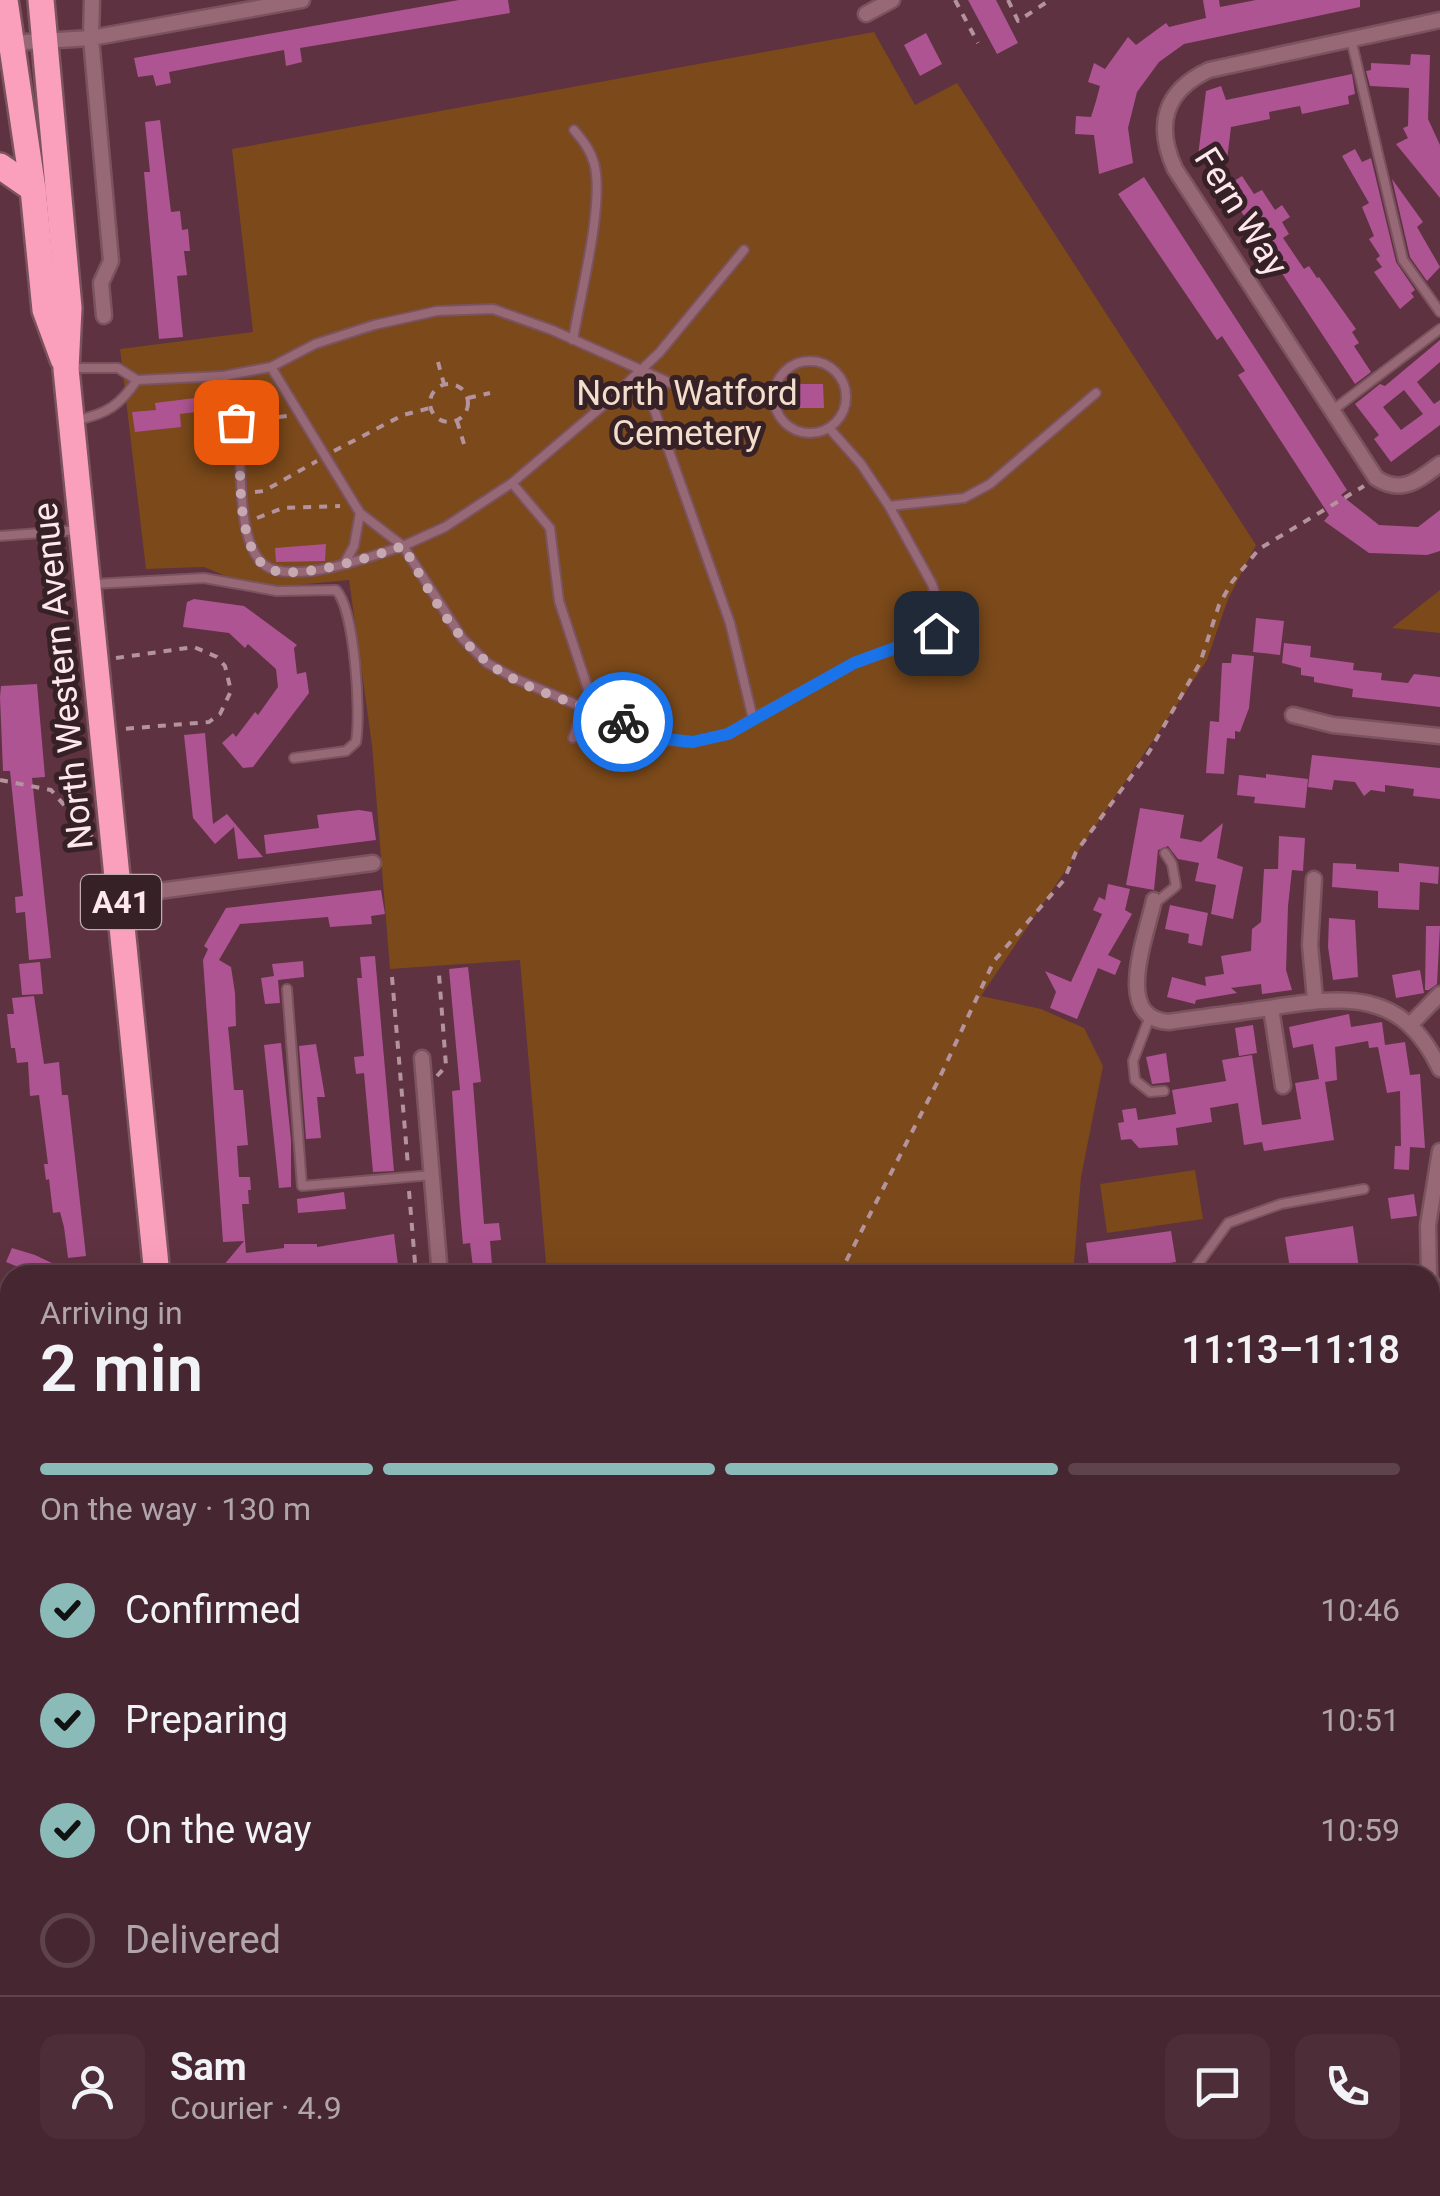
<!DOCTYPE html>
<meta charset="utf-8">
<style>
:root{--surface:#462630;--page:#4d2e38;--text:#f1f3f6;--muted:#b0a5ab;--line:#5e434c;--accent:#8bbbb9}
body{margin:0;font-family:Roboto,sans-serif;background:var(--page);color:var(--text);height:100vh;display:flex;flex-direction:column;font-size:38px;white-space:nowrap}
*{box-sizing:border-box;margin:0}
p{font-size:32px;color:var(--muted)}
.icon{flex:none;width:55px;height:55px;fill:none;stroke:currentColor;stroke-width:2;stroke-linecap:round;stroke-linejoin:round}
.map{position:relative;flex:1;overflow:hidden}
.drawer{position:absolute;left:0px;top:1265px;width:1440px;height:932px;display:flex;flex-direction:column;background:var(--surface);border-radius:30px 30px 0 0;box-shadow:0 10px 40px #0002,0 0 0 2px var(--line)}
.drawer>*{flex:none}
.pin{position:absolute;display:grid;place-items:center;width:85px;height:85px;color:#fff;margin:-42px;border-radius:20px;box-shadow:0 5px 15px #0006}
.courier{position:absolute;display:grid;place-items:center;width:100px;height:100px;margin:-50px;border:8px solid #1a73e8;border-radius:50%;background:#fff;color:#222;box-shadow:0 2px 12px #0007}
.headline em{font-style:normal;font-weight:600}
.headline div{display:flex;flex-direction:column-reverse}
.headline{display:flex;align-items:center;justify-content:space-between;height:170px;padding:0 40px}
h1{font-size:65px;font-weight:600;line-height:75px}
.bar{display:grid;grid-template-columns:repeat(4,1fr);gap:15px 10px;align-content:center;height:120px;padding:0 40px}
.bar i{height:12px;border-radius:8px;background:var(--line)}
.bar .on{background:var(--accent)}
.bar p{grid-column:span 4}
.line{display:flex;align-items:center;gap:25px;padding:0 40px;border-top:2px solid var(--line)}
.line div{flex:1}
.round{display:grid;place-items:center;flex:none;width:105px;height:105px;border-radius:20px;background:var(--page)}
ol{padding:0 40px;list-style:none}
li{display:flex;align-items:center;gap:30px;height:110px}
li p{margin-inline-start:auto}
li .icon{padding:10px;border-radius:50%;background:var(--accent);color:#111;stroke-width:4}
li:last-child{color:var(--muted)}
li i{width:55px;height:55px;border:5px solid var(--line);border-radius:50%}
.map>svg:first-child{display:block}
.green{fill:#7b491a}
.building{fill:#ae5493;fill-rule:evenodd}
.lines{fill:none;stroke-linecap:round;stroke-linejoin:round}
.lane-casing{stroke:#7b535f;stroke-width:12}
.street-casing{stroke:#7b535f;stroke-width:19}
.highway-casing{stroke:#7b535f;stroke-width:30}
.path{stroke:#b4939d;stroke-width:4;stroke-dasharray:8 8;stroke-linecap:butt}
.lane{stroke:#976876;stroke-width:8}
.street{stroke:#976876;stroke-width:14}
.highway{stroke:#fba0bc;stroke-width:25}
.done{stroke:#c6a8b0;stroke-width:10;stroke-dasharray:0 18}
.route{stroke:#1a73e8;stroke-width:12}
.labels{text-anchor:middle;dominant-baseline:central;stroke-width:10;stroke-linejoin:round;paint-order:stroke}
.shield{fill:#362127;stroke:#c2acb2;stroke-width:2.5}
.shield-label{font-size:32px;font-weight:bold;fill:#fee7ed}
.street-label{font-size:35px;fill:#fee7ed;stroke:#362127}
.park-label{font-size:35px;fill:#f3ddcb;stroke:#362127}
</style>
<div class="map">
<svg width="1440" height="2196" viewBox="0 0 1440 2196">
<rect width="100%" height="100%" fill="#5e3240"/>
<!-- green -->
<g class="green">
<path d="M874,32L915,105L957,83L1256,545L1228,599L1207,660L981,996L1041,1009L1084,1028L1103,1066L1081,1177L1073,1275H547L520,960L390,969L372,745L349,580L276,587L235,580L204,567L146,569L120,349L253,332L232,149Z"/>
<path d="M1440,590V633L1392,628Z"/>
<path d="M1195,1170L1203,1219L1107,1233L1100,1184Z"/>
<path d="M1440,1347V2095L1430,2094V1354Z"/>
<path d="M1173,2188H1302L1298,2196H1174Z"/>
</g>
<!-- building -->
<g class="building">
<path d="M459,0H508L510,13L300,48L302,62L286,66L284,50L169,72L171,83L156,86L153,75L138,77L134,58Z"/>
<path d="M968,0H996L1018,43L997,54Z"/>
<path d="M1203,0H1219L1220,7L1256,0H1360V7L1184,44L1159,62L1137,92L1128,128L1133,163L1099,174L1094,135L1075,134L1076,116L1091,117L1096,101L1100,86L1088,82L1094,63L1105,69L1128,37L1136,45L1166,23L1169,27L1206,18Z"/>
<path d="M926,33L942,64L920,76L904,45Z"/>
<path d="M1411,54L1430,55L1428,119L1440,145V198L1396,144L1408,138L1403,128L1408,126L1409,88L1370,86L1366,71L1371,70V63L1410,65Z"/>
<path d="M1352,74L1355,94L1348,96L1349,104L1302,114L1300,106L1269,112L1270,119L1231,127L1227,160L1198,156L1206,91L1221,86L1226,100Z"/>
<path d="M160,120L171,212L180,211L182,230L188,229L190,251H184L187,275L177,276L183,337L159,339L144,172H150L145,122Z"/>
<path d="M1355,149L1362,162L1371,158L1396,262L1415,290L1411,293L1414,297L1400,309L1374,272L1382,267L1376,259L1380,256L1369,239L1374,236L1362,207L1369,203L1342,156Z"/>
<path d="M1242,176L1254,194L1262,190L1275,210L1282,205L1290,217L1282,222L1289,234L1283,238L1304,269L1309,266L1317,278L1319,277L1356,329L1352,332L1359,343L1354,346L1371,372L1355,384L1225,187Z"/>
<path d="M1144,177L1347,490L1341,495L1379,525L1418,527L1440,510V551L1427,555L1369,553L1324,521L1329,515L1238,375L1245,371L1222,336L1217,340L1118,194Z"/>
<path d="M1392,179L1423,222L1417,227L1440,267L1427,281L1410,257Z"/>
<path d="M1440,340V362L1417,382L1434,404L1440,400V425L1391,462L1374,439L1379,435L1355,404L1380,384L1385,386ZM1404,390L1423,414L1401,430L1383,407Z"/>
<path d="M796,384H823L824,408H796Z"/>
<path d="M195,398L196,412L180,414L181,427L135,432L132,412L156,410L155,403Z"/>
<path d="M326,544L325,561L276,562L275,548Z"/>
<path d="M194,599L244,606L297,645L294,648L297,674L306,672L309,693L253,767L243,768L222,743L233,733L236,737L255,712L258,715L278,687L276,669L248,644L245,648L229,633L183,627L187,602Z"/>
<path d="M1256,618L1284,621L1280,655L1253,652Z"/>
<path d="M1284,643L1311,646L1310,657L1354,663L1353,670L1382,673L1381,680L1408,683L1414,674L1440,677V707L1352,697L1353,689L1314,682V677L1301,675V668L1282,663Z"/>
<path d="M1232,654L1254,656L1249,708L1240,732L1235,731V739L1227,738L1224,774L1206,773L1210,721L1219,722L1222,663H1231Z"/>
<path d="M37,684L45,777L32,778L51,958L29,960L25,912L16,913L15,897L23,896L10,771H3L0,697L1,686Z"/>
<path d="M205,733L213,824L227,814L263,857L238,859L234,827L215,844L193,818L184,735Z"/>
<path d="M1312,755L1440,768V799L1413,796L1414,789L1385,785V792L1371,790L1364,796L1355,782L1334,780L1332,790L1308,787Z"/>
<path d="M1266,774L1308,779L1305,808L1254,803L1255,797L1237,795L1239,775L1266,778Z"/>
<path d="M1140,808L1184,815L1180,838L1201,842L1223,823L1217,858L1243,867L1233,919L1211,914L1216,885L1195,881L1199,863L1178,859L1168,846L1158,850L1154,890L1126,885Z"/>
<path d="M359,810L372,812L376,840L266,854L264,835L319,828L317,815Z"/>
<path d="M1279,836L1305,838L1303,871L1292,870L1288,906L1286,970L1292,990L1262,994L1261,984L1231,988L1237,993L1196,1000L1195,1004L1167,997L1172,977L1206,986L1205,977L1224,974L1221,956L1251,951L1252,929L1261,922L1264,869H1278Z"/>
<path d="M1333,863L1356,864V869L1399,872V863L1439,867L1438,884L1420,882L1419,910L1378,908V891L1332,887Z"/>
<path d="M1108,884L1130,889L1125,910L1132,914L1108,955L1121,961L1115,975L1098,968L1077,1019L1050,1008L1056,992L1045,971L1071,982L1102,914L1093,910L1099,897L1105,900Z"/>
<path d="M381,890L385,914L371,916L372,924L330,927L328,917L240,924L219,960L231,967L235,993L236,1026L228,1027L230,1046L234,1090H243L248,1145L237,1146L239,1177H250L251,1190H248L249,1204H242L246,1253L284,1248V1244H317V1247L394,1234L398,1265L312,1275H235L223,1266L244,1241L223,1242L203,960L208,949L204,946L226,908Z"/>
<path d="M1170,905L1208,913L1202,946L1188,943L1189,934L1165,929Z"/>
<path d="M1329,918L1355,920L1358,977L1333,980L1328,947Z"/>
<path d="M1426,926H1440L1437,984L1429,990H1425Z"/>
<path d="M375,956L394,1171L373,1172L364,1073L356,1074L354,1057L364,1056L357,978H362L360,957Z"/>
<path d="M303,961L304,977L278,980L280,1003L265,1004L261,978L274,976L272,964Z"/>
<path d="M40,962L43,994L22,995L19,964Z"/>
<path d="M468,967L481,1082L473,1083L484,1224L499,1223L501,1240L490,1241L493,1275H474L470,1243L463,1244L460,1211L452,1091L460,1090L449,969Z"/>
<path d="M1420,970L1424,993L1396,998L1392,975Z"/>
<path d="M34,996L44,1064L59,1062L62,1095H68L86,1256L68,1258L64,1227L60,1212L53,1213L49,1179L46,1180L44,1164H48L39,1095L30,1096L28,1062L17,1063L15,1048H11L7,1014H14L12,998Z"/>
<path d="M1349,1014L1351,1027L1382,1022L1385,1045L1405,1042L1410,1075L1420,1074L1425,1148L1410,1147L1409,1170L1394,1169L1395,1146H1401L1400,1091L1387,1093L1378,1047L1369,1048L1368,1041L1335,1047L1337,1080L1325,1082L1334,1140L1264,1151L1262,1142L1244,1145L1238,1103L1210,1108L1212,1122L1176,1128L1178,1145L1139,1148L1131,1139L1121,1140L1118,1123L1124,1122L1122,1110L1136,1108L1138,1120L1176,1114L1172,1090L1226,1081L1222,1060L1252,1055L1262,1125L1301,1119L1295,1083L1319,1079L1313,1044L1293,1048L1289,1027Z"/>
<path d="M1253,1025L1257,1053L1239,1056L1235,1028Z"/>
<path d="M281,1043L291,1140V1187L279,1188L264,1045Z"/>
<path d="M316,1044L325,1097H317L321,1138L306,1139L299,1046Z"/>
<path d="M1166,1053L1170,1082L1152,1084L1146,1057Z"/>
<path d="M344,1192L346,1209L298,1213L297,1199Z"/>
<path d="M1414,1194L1417,1216L1391,1219L1388,1198Z"/>
<path d="M1353,1226L1360,1275H1291L1285,1237Z"/>
<path d="M1171,1231L1176,1262L1090,1274L1086,1243Z"/>
<path d="M12,1248L35,1255L77,1275H38L6,1262Z"/>
</g>
<g class="lines">
<!-- lane casing -->
<g class="lane-casing">
<g id="lane">
<path d="M1351,39L1403,260L1440,312"/>
<path d="M573,340C580,296 605,202 594,163C590,149 583,141 574,130"/>
<circle cx="810" cy="397" r="36"/>
<path d="M271,367L360,513L403,546L445,527L512,483L605,404L659,353L744,250"/>
<path d="M71,368H118L137,380L223,376C228,393 235,410 238,428C243,461 233,560 275,570C311,579 369,557 403,546L462,638L487,663L516,679L658,739L693,742L728,734L753,719"/>
<path d="M641,372L730,623L753,719L854,663L937,633L944,624L932,584L889,506"/>
<path d="M223,376L271,367L315,344L374,325L437,311L493,309L552,330L675,385L728,399H774"/>
<path d="M1333,410L1440,329"/>
<path d="M77,420C107,414 120,405 137,380"/>
<path d="M829,428L861,464L889,506L964,498L990,484L1096,393"/>
<path d="M512,483L550,528L559,601L589,692L573,738"/>
<path d="M0,536L78,530"/>
<path d="M344,564L354,546L360,513"/>
<path d="M93,584L204,578L277,591L336,590C355,610 361,714 356,742L346,751L294,758"/>
<path d="M1154,904L1176,886L1172,864L1165,853"/>
<path d="M287,989L302,1186L432,1175"/>
<path d="M1149,1019L1133,1061L1135,1080L1150,1092L1164,1091"/>
<path d="M1190,1275L1228,1223L1281,1204L1364,1189"/>
<path d="M1430,1342L1440,1336"/>
<path d="M0,2020H10"/>
<path d="M1430,2121L1440,2123"/>
<path d="M0,2175L10,2171"/>
<path d="M73,2188L84,2196"/>
<path d="M285,2188L286,2196"/>
<path d="M384,2188L393,2196"/>
<path d="M424,2188L432,2196"/>
<path d="M1149,2188L1151,2196"/>
<path d="M2,2196L10,2181"/>
<path d="M126,2196L135,2188"/>
<path d="M500,2196L511,2188"/>
<path d="M1308,2196L1313,2188"/>
</g>
</g>
<!-- street casing -->
<g class="street-casing">
<g id="street">
<path d="M92,0L91,38L111,261L101,283L104,316"/>
<path d="M866,14L892,0"/>
<path d="M1440,20L1209,70C1164,91 1155,125 1175,169L1376,478C1402,495 1419,480 1440,464"/>
<path d="M10,53L25,42L91,38L302,0"/>
<path d="M1293,715L1333,725L1440,736"/>
<path d="M1314,879L1310,945L1315,999"/>
<path d="M120,896L373,863"/>
<path d="M1154,900C1147,935 1112,1019 1169,1022C1202,1017 1236,1013 1269,1008C1344,996 1402,988 1440,1069"/>
<path d="M1271,1008L1283,1086"/>
<path d="M1410,1025L1440,994"/>
<path d="M422,1058L440,1275"/>
<path d="M1429,1275L1428,1225L1440,1151"/>
<path d="M1430,1280L1440,1301"/>
<path d="M933,2188L937,2196"/>
<path d="M688,2196L689,2188"/>
</g>
</g>
<!-- highway casing -->
<g class="highway-casing">
<g id="highway">
<path d="M5,0L33,189L45,310L63,359"/>
<path d="M41,0L69,308L66,369L157,1275"/>
<path d="M0,166L33,189"/>
<path d="M234,2196L237,2188"/>
</g>
</g>
<!-- path -->
<g class="path">
<path d="M955,0L978,43"/>
<path d="M1008,0L1018,21L1050,0"/>
<path d="M438,362L444,384"/>
<circle cx="449" cy="403" r="19"/>
<path d="M468,398L490,393"/>
<path d="M247,421L287,416"/>
<path d="M457,421L464,444"/>
<path d="M334,451L403,415L430,408"/>
<path d="M255,492L264,491L317,461"/>
<path d="M257,518L283,508L340,506"/>
<path d="M116,658L194,647L217,657L225,666L231,691L220,714L209,722L122,729"/>
<path d="M0,780L51,790L92,837"/>
<path d="M392,977L408,1166"/>
<path d="M437,1076L446,1066L439,974"/>
<path d="M409,1191L416,1275"/>
<path d="M839,1275L939,1079L994,961L1064,880L1076,852L1149,752L1200,663L1219,605L1232,582L1259,549L1364,486"/>
<path d="M567,2196V2188"/>
</g>
<!-- lane -->
<use href="#lane" class="lane"/>
<!-- street -->
<use href="#street" class="street"/>
<!-- highway -->
<use href="#highway" class="highway"/>
</g>
<g class="lines">
<!-- done -->
<path class="done" d="M236,422C241,451 239,480 242,509C245,528 250,562 272,570C300,580 375,556 403,546C427,586 449,632 486,661C524,692 579,702 623,722"/>
<!-- route -->
<path class="route" d="M623,722L658,738L692,742L728,734L854,663L936,633"/>
</g>
<g class="labels">
<!-- shield labels -->
<rect class="shield" x="81" y="875" width="80" height="54" rx="8"/>
<g class="shield-label">
<text x="121" y="902">A41</text>
</g>
<!-- street labels -->
<g class="street-label">
<text transform="translate(1241 212) rotate(58)">Fern Way</text>
<text transform="translate(63 676) rotate(-96)">North Western Avenue</text>
</g>
<!-- park labels -->
<g class="park-label">
<text x="687" y="393">North Watford<tspan x="687" dy="40">Cemetery</tspan></text>
</g>
</g>
</svg>
<div class="pin" style="left:236px;top:422px;background:#ea580c"><svg class="icon" aria-label="bag" viewBox="0 0 24 24"><path d="M5 8h14l-1 12H6zM9 8a3 3 0 0 1 6 0"/></svg></div>
<div class="pin" style="left:936px;top:633px;background:#1f2937"><svg class="icon" aria-label="home" viewBox="0 0 24 24"><path d="M3 11l9-7 9 7M6 9v11h12V9"/></svg></div>
<div class="courier" style="left:623px;top:722px"><svg class="icon" aria-label="bike" viewBox="0 0 24 24"><circle cx="6" cy="16" r="4"/><circle cx="18" cy="16" r="4"/><path d="M6 16l4-8h5l3 8M10 8l3 8H6M13 5h3"/></svg></div>
<section class="drawer">
<div class="headline"><div><h1>2 min</h1><p>Arriving in</p></div><em>11:13–11:18</em></div>
<div class="bar"><i class="on"></i><i class="on"></i><i class="on"></i><i></i><p>On the way · 130 m</p></div>
<ol>
<li><svg class="icon" aria-label="check" viewBox="0 0 24 24"><path d="M5 12l5 5 9-10"/></svg>Confirmed<p>10:46</p></li>
<li><svg class="icon" aria-label="check" viewBox="0 0 24 24"><path d="M5 12l5 5 9-10"/></svg>Preparing<p>10:51</p></li>
<li><svg class="icon" aria-label="check" viewBox="0 0 24 24"><path d="M5 12l5 5 9-10"/></svg>On the way<p>10:59</p></li>
<li><i></i>Delivered</li>
</ol>
<div class="line" style="height:180px"><a class="round"><svg class="icon" aria-label="person" viewBox="0 0 24 24"><circle cx="12" cy="8" r="4"/><path d="M4 21q1-7 8-7t8 7"/></svg></a><div><b>Sam</b><p>Courier · 4.9</p></div><a class="round"><svg class="icon" aria-label="chat" viewBox="0 0 24 24"><path d="M4 5h16v11H9l-5 4z"/></svg></a><a class="round"><svg class="icon" aria-label="phone" viewBox="0 0 24 24"><path d="M5 4h4l2 5-3 2q2 4 5 5l2-3 5 2v4C11 20 4 13 5 4z"/></svg></a></div>
</section>
</div>
